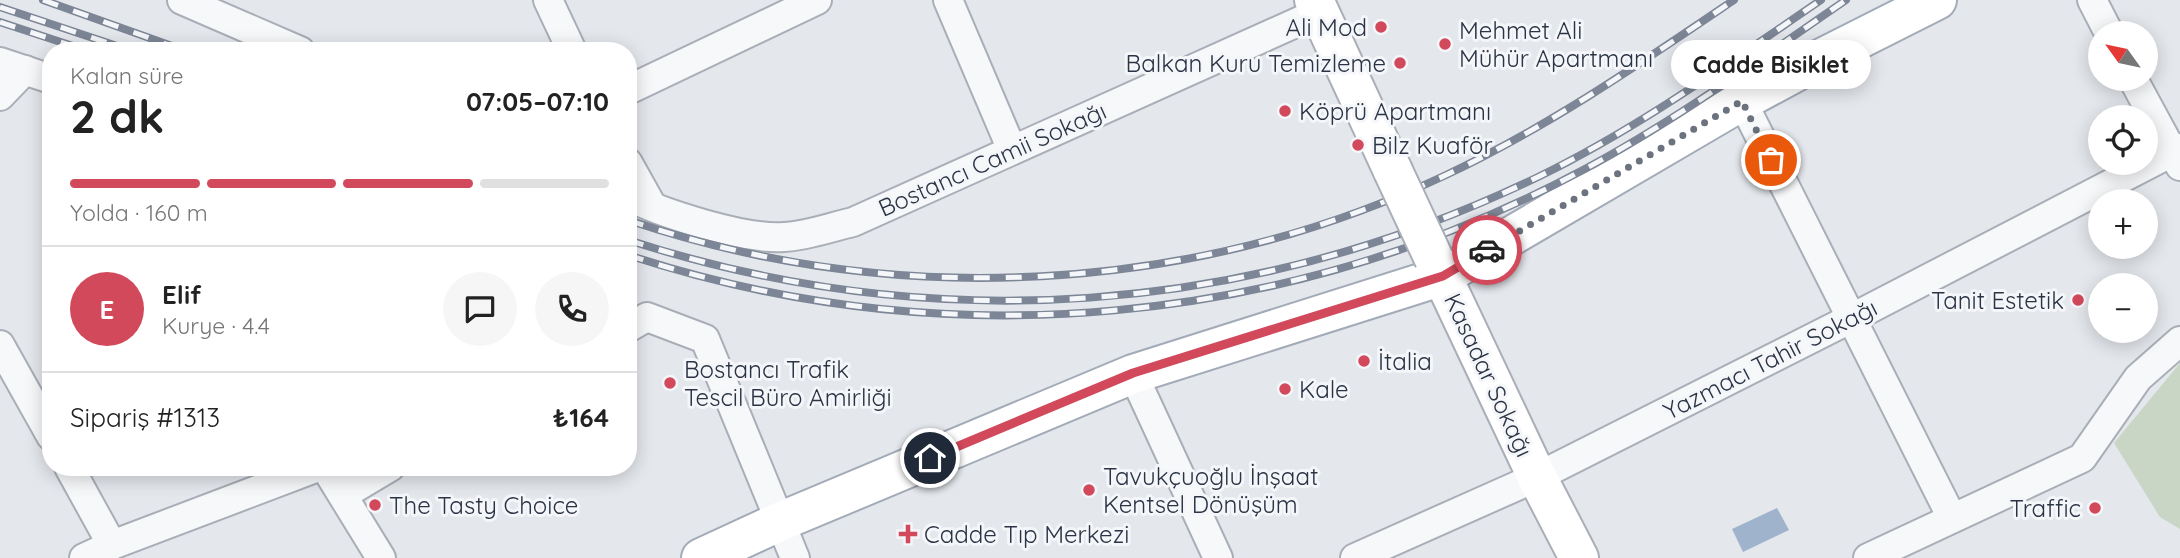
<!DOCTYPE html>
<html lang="tr">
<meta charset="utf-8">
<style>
:root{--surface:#fff;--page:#f6f6f6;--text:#222;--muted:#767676;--line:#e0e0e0;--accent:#d1495b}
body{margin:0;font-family:Quicksand,sans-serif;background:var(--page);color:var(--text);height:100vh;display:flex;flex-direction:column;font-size:26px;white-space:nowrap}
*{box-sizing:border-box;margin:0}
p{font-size:23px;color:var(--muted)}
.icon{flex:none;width:38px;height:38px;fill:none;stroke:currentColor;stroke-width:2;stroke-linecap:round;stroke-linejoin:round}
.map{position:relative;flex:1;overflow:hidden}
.side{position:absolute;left:42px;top:42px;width:595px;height:434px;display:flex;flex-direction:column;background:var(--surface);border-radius:28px;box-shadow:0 4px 18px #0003}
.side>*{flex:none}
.needle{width:46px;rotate:303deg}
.fabs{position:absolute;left:2088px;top:21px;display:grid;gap:14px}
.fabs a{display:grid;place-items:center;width:70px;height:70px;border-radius:50%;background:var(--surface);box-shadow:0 4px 18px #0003;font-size:35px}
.pin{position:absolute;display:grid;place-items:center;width:60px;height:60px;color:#fff;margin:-30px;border:4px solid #fff;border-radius:50%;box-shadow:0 2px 7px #0007}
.courier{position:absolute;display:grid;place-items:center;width:70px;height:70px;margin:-35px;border:5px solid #d1495b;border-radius:50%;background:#fff;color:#222;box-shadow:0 2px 9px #0007}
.bubble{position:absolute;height:49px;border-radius:24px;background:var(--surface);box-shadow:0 4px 18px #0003;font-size:23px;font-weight:700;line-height:49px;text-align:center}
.overview em{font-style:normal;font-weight:700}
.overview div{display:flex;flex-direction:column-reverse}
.overview{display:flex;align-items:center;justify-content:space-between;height:119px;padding:0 28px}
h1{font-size:46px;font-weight:700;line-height:52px}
.bar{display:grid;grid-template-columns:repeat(4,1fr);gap:10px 7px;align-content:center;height:84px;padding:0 28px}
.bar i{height:9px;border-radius:5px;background:var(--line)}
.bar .active{background:var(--accent)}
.bar p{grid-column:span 4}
.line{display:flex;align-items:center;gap:18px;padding:0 28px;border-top:2px solid var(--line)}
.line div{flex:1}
.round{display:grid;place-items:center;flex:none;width:74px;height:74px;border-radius:37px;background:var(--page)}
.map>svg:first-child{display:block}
.green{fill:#c9d6c5}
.water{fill:#9fb4cc}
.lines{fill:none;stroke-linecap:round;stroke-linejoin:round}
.minor-casing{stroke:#a9aeb7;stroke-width:32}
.secondary-casing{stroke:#a9aeb7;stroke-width:42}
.primary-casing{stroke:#a3abb8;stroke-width:42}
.minor{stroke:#f7f8fa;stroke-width:28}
.secondary{stroke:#fff;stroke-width:38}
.primary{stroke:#fff;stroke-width:38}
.rail-casing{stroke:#7d8696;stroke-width:8}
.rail{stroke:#f4f6f9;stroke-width:5;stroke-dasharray:16;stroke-linecap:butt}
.secondary-bridge-casing{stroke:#a9aeb7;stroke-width:42;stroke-linecap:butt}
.secondary-bridge{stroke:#fff;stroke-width:38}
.done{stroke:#6c737f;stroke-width:7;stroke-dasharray:0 12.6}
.route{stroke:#d1495b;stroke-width:9}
.poi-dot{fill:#d1495b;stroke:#f4f6f9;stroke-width:2.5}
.labels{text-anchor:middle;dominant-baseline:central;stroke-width:6;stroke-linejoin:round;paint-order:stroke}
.poi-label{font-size:24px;fill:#2b3445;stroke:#f4f6f9;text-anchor:start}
.street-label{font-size:24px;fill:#2b3445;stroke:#f4f6f9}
</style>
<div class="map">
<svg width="2180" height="558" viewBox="0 0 2180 558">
<rect width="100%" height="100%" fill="#e4e7ec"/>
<!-- green -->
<path class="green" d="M2180,363V529L2160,517L2114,443Z"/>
<!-- water -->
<path class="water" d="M1777,508L1789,530L1743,552L1732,529Z"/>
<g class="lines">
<!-- minor casing -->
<g class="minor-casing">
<g id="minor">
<path d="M182,0L300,51"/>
<path d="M548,0L572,51"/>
<path d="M948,0L1012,150"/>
<path d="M2092,0L2109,33"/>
<path d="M0,62L51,79"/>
<path d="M2133,79L2180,166"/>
<path d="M628,90L817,0"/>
<path d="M0,96L25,70"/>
<path d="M1742,101L1952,518"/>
<path d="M628,163L652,206"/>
<path d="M628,196C663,214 746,240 784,237C807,236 831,227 853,222L1320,12"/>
<path d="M628,328L647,317L705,339L795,558"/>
<path d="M0,345L51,436"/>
<path d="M1133,374L1218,558"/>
<path d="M69,467L112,545L84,558"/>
<path d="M325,467L381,558"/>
<path d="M343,495L390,467"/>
<path d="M112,545L318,467"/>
<path d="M1355,558L1537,477L1850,319L2180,148"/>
<path d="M1868,558L2082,458L2138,378L2180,341"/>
</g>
</g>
<!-- secondary casing -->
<g class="secondary-casing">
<g id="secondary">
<path d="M1314,0L1393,171"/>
<path d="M1434,259L1537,477L1579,558"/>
</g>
</g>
<!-- primary casing -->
<g class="primary-casing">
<path id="primary" d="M701,558L779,522L1133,374L1443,276L1742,101L1820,59L1937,0"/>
</g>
<!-- minor -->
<use href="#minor" class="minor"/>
<!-- secondary -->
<use href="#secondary" class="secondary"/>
<!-- primary -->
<use href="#primary" class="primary"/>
<!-- rail casing -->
<g class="rail-casing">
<g id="rail">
<path d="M43,0L186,51"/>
<path d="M0,7L132,51"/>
<path d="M0,22L88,51"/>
<path d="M628,220C894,310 1192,295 1446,175C1548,127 1641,63 1734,0"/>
<path d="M628,240C934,339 1251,316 1540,176C1640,127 1730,62 1821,0"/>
<path d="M628,255C946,359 1289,327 1583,170C1675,121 1760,59 1846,0"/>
</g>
</g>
<!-- rail -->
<use href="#rail" class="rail"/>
<!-- secondary-bridge casing -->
<g class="secondary-bridge-casing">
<path id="secondary-bridge" d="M1393,171L1434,259"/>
</g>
<!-- secondary-bridge -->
<use href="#secondary-bridge" class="secondary-bridge"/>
</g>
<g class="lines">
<!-- done -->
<path class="done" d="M1487,250L1742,101L1771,160"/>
<!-- route -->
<path class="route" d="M930,458L1133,373L1443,276L1487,250"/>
</g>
<!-- markers -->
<g class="poi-dot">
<circle cx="1381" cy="27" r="7"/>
<circle cx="1445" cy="44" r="7"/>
<circle cx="1400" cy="63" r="7"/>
<circle cx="1285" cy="111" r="7"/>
<circle cx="1358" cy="145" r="7"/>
<circle cx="2078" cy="300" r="7"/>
<circle cx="1364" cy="361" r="7"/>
<circle cx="670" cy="383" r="7"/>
<circle cx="1285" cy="389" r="7"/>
<circle cx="1089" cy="490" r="7"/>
<circle cx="375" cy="505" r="7"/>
<circle cx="2095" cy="508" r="7"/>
<path d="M904.5 523.5h7v7h7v7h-7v7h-7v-7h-7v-7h7z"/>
</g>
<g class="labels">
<!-- poi labels -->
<g class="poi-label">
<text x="1367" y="27" text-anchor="end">Ali Mod</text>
<text x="1459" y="30">Mehmet Ali<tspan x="1459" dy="28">Mühür Apartmanı</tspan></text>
<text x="1386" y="63" text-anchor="end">Balkan Kuru Temizleme</text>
<text x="1299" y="111">Köprü Apartmanı</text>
<text x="1372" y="145">Bilz Kuaför</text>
<text x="2064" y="300" text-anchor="end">Tanit Estetik</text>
<text x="1378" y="361">İtalia</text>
<text x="684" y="369">Bostancı Trafik<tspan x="684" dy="28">Tescil Büro Amirliği</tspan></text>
<text x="1299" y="389">Kale</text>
<text x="1103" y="476">Tavukçuoğlu İnşaat<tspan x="1103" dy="28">Kentsel Dönüşüm</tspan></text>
<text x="389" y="505">The Tasty Choice</text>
<text x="2081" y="508" text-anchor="end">Traffic</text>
<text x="924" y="534">Cadde Tıp Merkezi</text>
</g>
<!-- street labels -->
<g class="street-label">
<text transform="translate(992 159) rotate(-24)">Bostancı Camii Sokağı</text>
<text transform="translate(1770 359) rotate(-27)">Yazmacı Tahir Sokağı</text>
<text transform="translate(1489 375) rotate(65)">Kasadar Sokağı</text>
</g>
</g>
</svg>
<div class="fabs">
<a><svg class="needle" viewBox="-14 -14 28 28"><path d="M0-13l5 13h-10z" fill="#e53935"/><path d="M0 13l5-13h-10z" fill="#767676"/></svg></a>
<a><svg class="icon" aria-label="locate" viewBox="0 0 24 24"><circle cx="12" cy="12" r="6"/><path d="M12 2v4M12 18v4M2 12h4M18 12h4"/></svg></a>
<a>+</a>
<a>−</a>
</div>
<div class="pin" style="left:1771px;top:160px;background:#ea580c"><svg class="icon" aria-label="bag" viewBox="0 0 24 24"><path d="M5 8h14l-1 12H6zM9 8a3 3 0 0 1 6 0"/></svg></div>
<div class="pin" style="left:930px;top:458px;background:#1f2937"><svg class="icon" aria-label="home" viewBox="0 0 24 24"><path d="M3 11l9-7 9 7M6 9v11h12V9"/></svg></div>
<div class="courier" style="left:1487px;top:250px"><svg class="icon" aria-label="car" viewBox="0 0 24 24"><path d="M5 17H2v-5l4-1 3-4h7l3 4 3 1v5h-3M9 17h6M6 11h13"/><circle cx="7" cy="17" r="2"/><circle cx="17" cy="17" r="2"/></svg></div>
<div class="bubble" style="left:1671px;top:40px;width:200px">Cadde Bisiklet</div>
<section class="side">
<div class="overview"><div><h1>2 dk</h1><p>Kalan süre</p></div><em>07:05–07:10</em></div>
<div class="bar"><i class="active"></i><i class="active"></i><i class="active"></i><i></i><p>Yolda · 160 m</p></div>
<div class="line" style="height:126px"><b class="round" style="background:var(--accent);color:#fff">E</b><div><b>Elif</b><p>Kurye · 4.4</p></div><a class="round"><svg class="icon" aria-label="chat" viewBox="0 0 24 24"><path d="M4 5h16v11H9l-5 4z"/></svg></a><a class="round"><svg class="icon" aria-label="phone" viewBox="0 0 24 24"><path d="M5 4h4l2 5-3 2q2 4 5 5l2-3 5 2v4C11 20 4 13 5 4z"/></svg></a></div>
<div class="line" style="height:91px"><div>Sipariş #1313</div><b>₺164</b></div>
</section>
</div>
